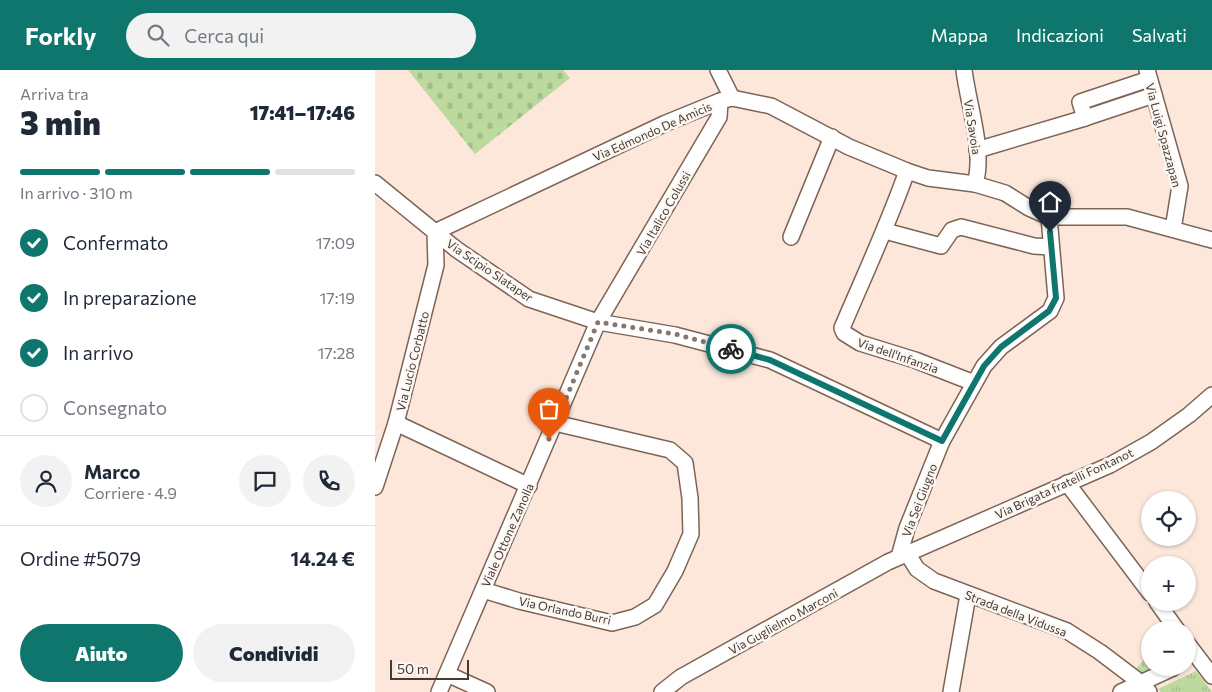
<!DOCTYPE html>
<html lang="it">
<meta charset="utf-8">
<style>
:root{--surface:#fff;--page:#f2f2f3;--text:#1f2937;--muted:#747a83;--line:#e0e1e3;--accent:#0f766e}
body{margin:0;font-family:Commissioner,sans-serif;background:var(--page);color:var(--text);height:100vh;display:flex;flex-direction:column;font-size:19px;white-space:nowrap}
*{box-sizing:border-box;margin:0}
p{font-size:16px;color:var(--muted)}
.icon{flex:none;width:28px;height:28px;fill:none;stroke:currentColor;stroke-width:2;stroke-linecap:round;stroke-linejoin:round}
.map{position:relative;flex:1;overflow:hidden}
.sheet{display:flex;flex-direction:column;background:var(--surface);width:375px}
.sheet>*{flex:none}
.tools{position:absolute;left:766px;top:421px;display:grid;gap:10px}
.tools a{display:grid;place-items:center;width:55px;height:55px;border-radius:50%;background:var(--surface);box-shadow:0 1px 4px #0004;font-size:25px}
.scale{position:absolute;left:15px;bottom:12px;width:79px;box-sizing:border-box;padding-left:5px;border:2px solid #453a34;border-top:0;font-size:14px;line-height:18px;white-space:nowrap;color:#453a34;-webkit-text-stroke:4px #fdf8f4;paint-order:stroke}
.pin{position:absolute;display:grid;place-items:center;width:42px;height:42px;color:#fff;margin:-51px -21px;border-radius:50% 50% 50% 0;rotate:-45deg;box-shadow:0 0 5px #0007}
.pin .icon{rotate:45deg}
.courier{position:absolute;display:grid;place-items:center;width:50px;height:50px;margin:-25px;border:4px solid #0f766e;border-radius:50%;background:#fff;color:#222;box-shadow:0 1px 6px #0007}
.headline em{font-style:normal;font-weight:800}
.headline div{display:flex;flex-direction:column-reverse}
.headline{display:flex;align-items:center;justify-content:space-between;height:85px;padding:0 20px}
h1{font-size:32px;font-weight:800;line-height:38px}
.bar{display:grid;grid-template-columns:repeat(4,1fr);gap:8px 5px;align-content:center;height:60px;padding:0 20px}
.bar i{height:6px;border-radius:4px;background:var(--line)}
.bar .on{background:var(--accent)}
.bar p{grid-column:span 4}
.line{display:flex;align-items:center;gap:12px;padding:0 20px;border-top:1px solid var(--line)}
.line div{flex:1}
.round{display:grid;place-items:center;flex:none;width:52px;height:52px;border-radius:26px;background:var(--page)}
ol{padding:0 20px;list-style:none}
li{display:flex;align-items:center;gap:15px;height:55px}
li p{margin-inline-start:auto}
li .icon{padding:5px;border-radius:50%;background:var(--accent);color:#fff;stroke-width:4}
li:last-child{color:var(--muted)}
li i{width:28px;height:28px;border:2px solid var(--line);border-radius:50%}
.primary-button{display:flex;gap:10px;margin-top:auto;padding:10px 20px}
.primary-button a{flex:1;height:58px;border-radius:30px;background:var(--accent);color:#fff;font-size:20px;font-weight:800;line-height:58px;text-align:center}
.primary-button a+a{background:var(--page);color:var(--text)}
header{display:flex;align-items:center;gap:30px;box-sizing:border-box;height:70px;padding:0 25px;background:var(--accent);color:#fff}
header strong{font-size:24px}
nav{display:flex;gap:28px;margin-inline-start:auto;font-size:18px}
.search{width:350px;height:45px;background:var(--page);display:flex;align-items:center;gap:12px;box-sizing:border-box;padding:0 18px;border-radius:28px;color:var(--muted);font-size:19px}
main{display:flex;flex:1;min-height:0}
.map>svg:first-child{display:block}
.grass{fill:url(#grass-tufts)}
.cemetery{fill:url(#cemetery-stones)}
.lines{fill:none;stroke-linecap:round;stroke-linejoin:round}
.minor-casing{stroke:#7c6557;stroke-width:18}
.minor{stroke:#fff;stroke-width:15}
.done{stroke:#85776e;stroke-width:5;stroke-dasharray:0 9}
.route{stroke:#0f766e;stroke-width:6}
.labels{text-anchor:middle;dominant-baseline:central;stroke-width:5;stroke-linejoin:round;paint-order:stroke}
.street-label{font-size:12px;fill:#453a34;stroke:#fdf8f4}
</style>
<header>
<strong>Forkly</strong>
<div class="search"><svg class="icon" aria-label="search" viewBox="0 0 24 24"><circle cx="10" cy="10" r="6"/><path d="M15 15l6 6"/></svg>Cerca qui</div>
<nav><a>Mappa</a><a>Indicazioni</a><a>Salvati</a></nav>
</header>
<main>
<section class="sheet">
<div class="headline"><div><h1>3 min</h1><p>Arriva tra</p></div><em>17:41–17:46</em></div>
<div class="bar"><i class="on"></i><i class="on"></i><i class="on"></i><i></i><p>In arrivo · 310 m</p></div>
<ol>
<li><svg class="icon" aria-label="check" viewBox="0 0 24 24"><path d="M5 12l5 5 9-10"/></svg>Confermato<p>17:09</p></li>
<li><svg class="icon" aria-label="check" viewBox="0 0 24 24"><path d="M5 12l5 5 9-10"/></svg>In preparazione<p>17:19</p></li>
<li><svg class="icon" aria-label="check" viewBox="0 0 24 24"><path d="M5 12l5 5 9-10"/></svg>In arrivo<p>17:28</p></li>
<li><i></i>Consegnato</li>
</ol>
<div class="line" style="height:90px"><a class="round"><svg class="icon" aria-label="person" viewBox="0 0 24 24"><circle cx="12" cy="8" r="4"/><path d="M4 21q1-7 8-7t8 7"/></svg></a><div><b>Marco</b><p>Corriere · 4.9</p></div><a class="round"><svg class="icon" aria-label="chat" viewBox="0 0 24 24"><path d="M4 5h16v11H9l-5 4z"/></svg></a><a class="round"><svg class="icon" aria-label="phone" viewBox="0 0 24 24"><path d="M5 4h4l2 5-3 2q2 4 5 5l2-3 5 2v4C11 20 4 13 5 4z"/></svg></a></div>
<div class="line" style="height:65px"><div>Ordine #5079</div><b>14.24 €</b></div>
<div class="primary-button"><a>Aiuto</a><a>Condividi</a></div>
</section>
<div class="map">
<svg width="837" height="622" viewBox="0 0 837 622">
<defs>
<pattern id="grass-tufts" width="24" height="20" patternUnits="userSpaceOnUse" patternTransform="scale(1.25)"><rect width="24" height="20" fill="#bdda9e"/><path d="M3 7l-1-3M5 7V3M7 7l1-3M15 17l-1-3M17 17v-4M19 17l1-3" fill="none" stroke="#a4bc89"/></pattern>
<pattern id="cemetery-stones" width="16" height="16" patternUnits="userSpaceOnUse" patternTransform="scale(1.25)"><rect width="16" height="16" fill="#bdda9e"/><path d="M2 7V4a2 2 0 0 1 4 0v3zM10 15v-3a2 2 0 0 1 4 0v3z" fill="#a4bc89"/></pattern>
</defs>
<rect width="100%" height="100%" fill="#fce7da"/>
<!-- grass -->
<g class="grass">
<path d="M775,582V598H780L765,604L760,600Z"/>
<path d="M821,601L837,622H786L783,619Z"/>
</g>
<!-- cemetery -->
<path class="cemetery" d="M33,0H188L195,8L100,84Z"/>
<g class="lines">
<!-- minor casing -->
<g class="minor-casing">
<g id="minor">
<path d="M343,0L357,28"/>
<path d="M589,0C593,34 610,81 600,114"/>
<path d="M772,0L805,116L798,159"/>
<path d="M774,9L705,32L710,48L779,25"/>
<path d="M602,80L710,48"/>
<path d="M532,101C513,155 489,206 467,258L469,263L485,273L540,290L599,313"/>
<path d="M0,113L81,179L154,229L223,252L300,265L395,290L567,371"/>
<path d="M510,161L566,176L577,160L586,157L659,176L676,177"/>
<path d="M60,162L291,53L345,31L357,28L396,36L474,77L532,101L553,108L600,114L630,123L654,138L674,147H752L837,170"/>
<path d="M416,167L457,67"/>
<path d="M21,353L154,416"/>
<path d="M692,413L775,523"/>
<path d="M0,417L21,353L61,195L60,162"/>
<path d="M532,483L542,499L559,511L692,561L725,582L766,613L774,622"/>
<path d="M524,487L532,458L567,371L609,296L626,277L675,241L681,228L674,147"/>
<path d="M108,520L144,531L237,553L260,547L280,535L300,501L316,464L315,428L310,393L295,380L180,353"/>
<path d="M782,532L802,560"/>
<path d="M812,573L837,606"/>
<path d="M72,604L112,622"/>
<path d="M64,622L223,252L344,47L345,31"/>
<path d="M287,622L306,607L513,492L735,395L776,372L814,345L837,325"/>
<path d="M576,622L593,525"/>
<path d="M746,622L798,598"/>
</g>
</g>
<!-- minor -->
<use href="#minor" class="minor"/>
</g>
<g class="lines">
<!-- done -->
<path class="done" d="M174,369L223,252L300,264L356,279"/>
<!-- route -->
<path class="route" d="M356,279L395,290L567,371L609,296L626,277L674,241L681,228L675,162"/>
</g>
<g class="labels">
<!-- street labels -->
<g class="street-label">
<text transform="translate(598 57) rotate(81)">Via Savoia</text>
<text transform="translate(277 61) rotate(-24)">Via Edmondo De Amicis</text>
<text transform="translate(789 65) rotate(75)">Via Luigi Spazzapan</text>
<text transform="translate(288 143) rotate(-60)">Via Italico Colussi</text>
<text transform="translate(115 200) rotate(34)">Via Scipio Slataper</text>
<text transform="translate(523 285) rotate(19)">Via dell'Infanzia</text>
<text transform="translate(37 291) rotate(-76)">Via Lucio Corbatto</text>
<text transform="translate(689 413) rotate(-25)">Via Brigata fratelli Fontanot</text>
<text transform="translate(544 430) rotate(-69)">Via Sei Giugno</text>
<text transform="translate(132 465) rotate(-66)">Viale Ottone Zanolla</text>
<text transform="translate(190 540) rotate(12)">Via Orlando Burri</text>
<text transform="translate(641 543) rotate(21)">Strada della Vidussa</text>
<text transform="translate(408 551) rotate(-29)">Via Guglielmo Marconi</text>
</g>
</g>
</svg>
<div class="tools">
<a><svg class="icon" aria-label="locate" viewBox="0 0 24 24"><circle cx="12" cy="12" r="6"/><path d="M12 2v4M12 18v4M2 12h4M18 12h4"/></svg></a>
<a>+</a>
<a>−</a>
</div>
<div class="scale">50 m</div>
<div class="pin" style="left:174px;top:369px;background:#ea580c"><svg class="icon" aria-label="bag" viewBox="0 0 24 24"><path d="M5 8h14l-1 12H6zM9 8a3 3 0 0 1 6 0"/></svg></div>
<div class="pin" style="left:675px;top:162px;background:#1f2937"><svg class="icon" aria-label="home" viewBox="0 0 24 24"><path d="M3 11l9-7 9 7M6 9v11h12V9"/></svg></div>
<div class="courier" style="left:356px;top:279px"><svg class="icon" aria-label="bike" viewBox="0 0 24 24"><circle cx="6" cy="16" r="4"/><circle cx="18" cy="16" r="4"/><path d="M6 16l4-8h5l3 8M10 8l3 8H6M13 5h3"/></svg></div>
</div>
</main>
